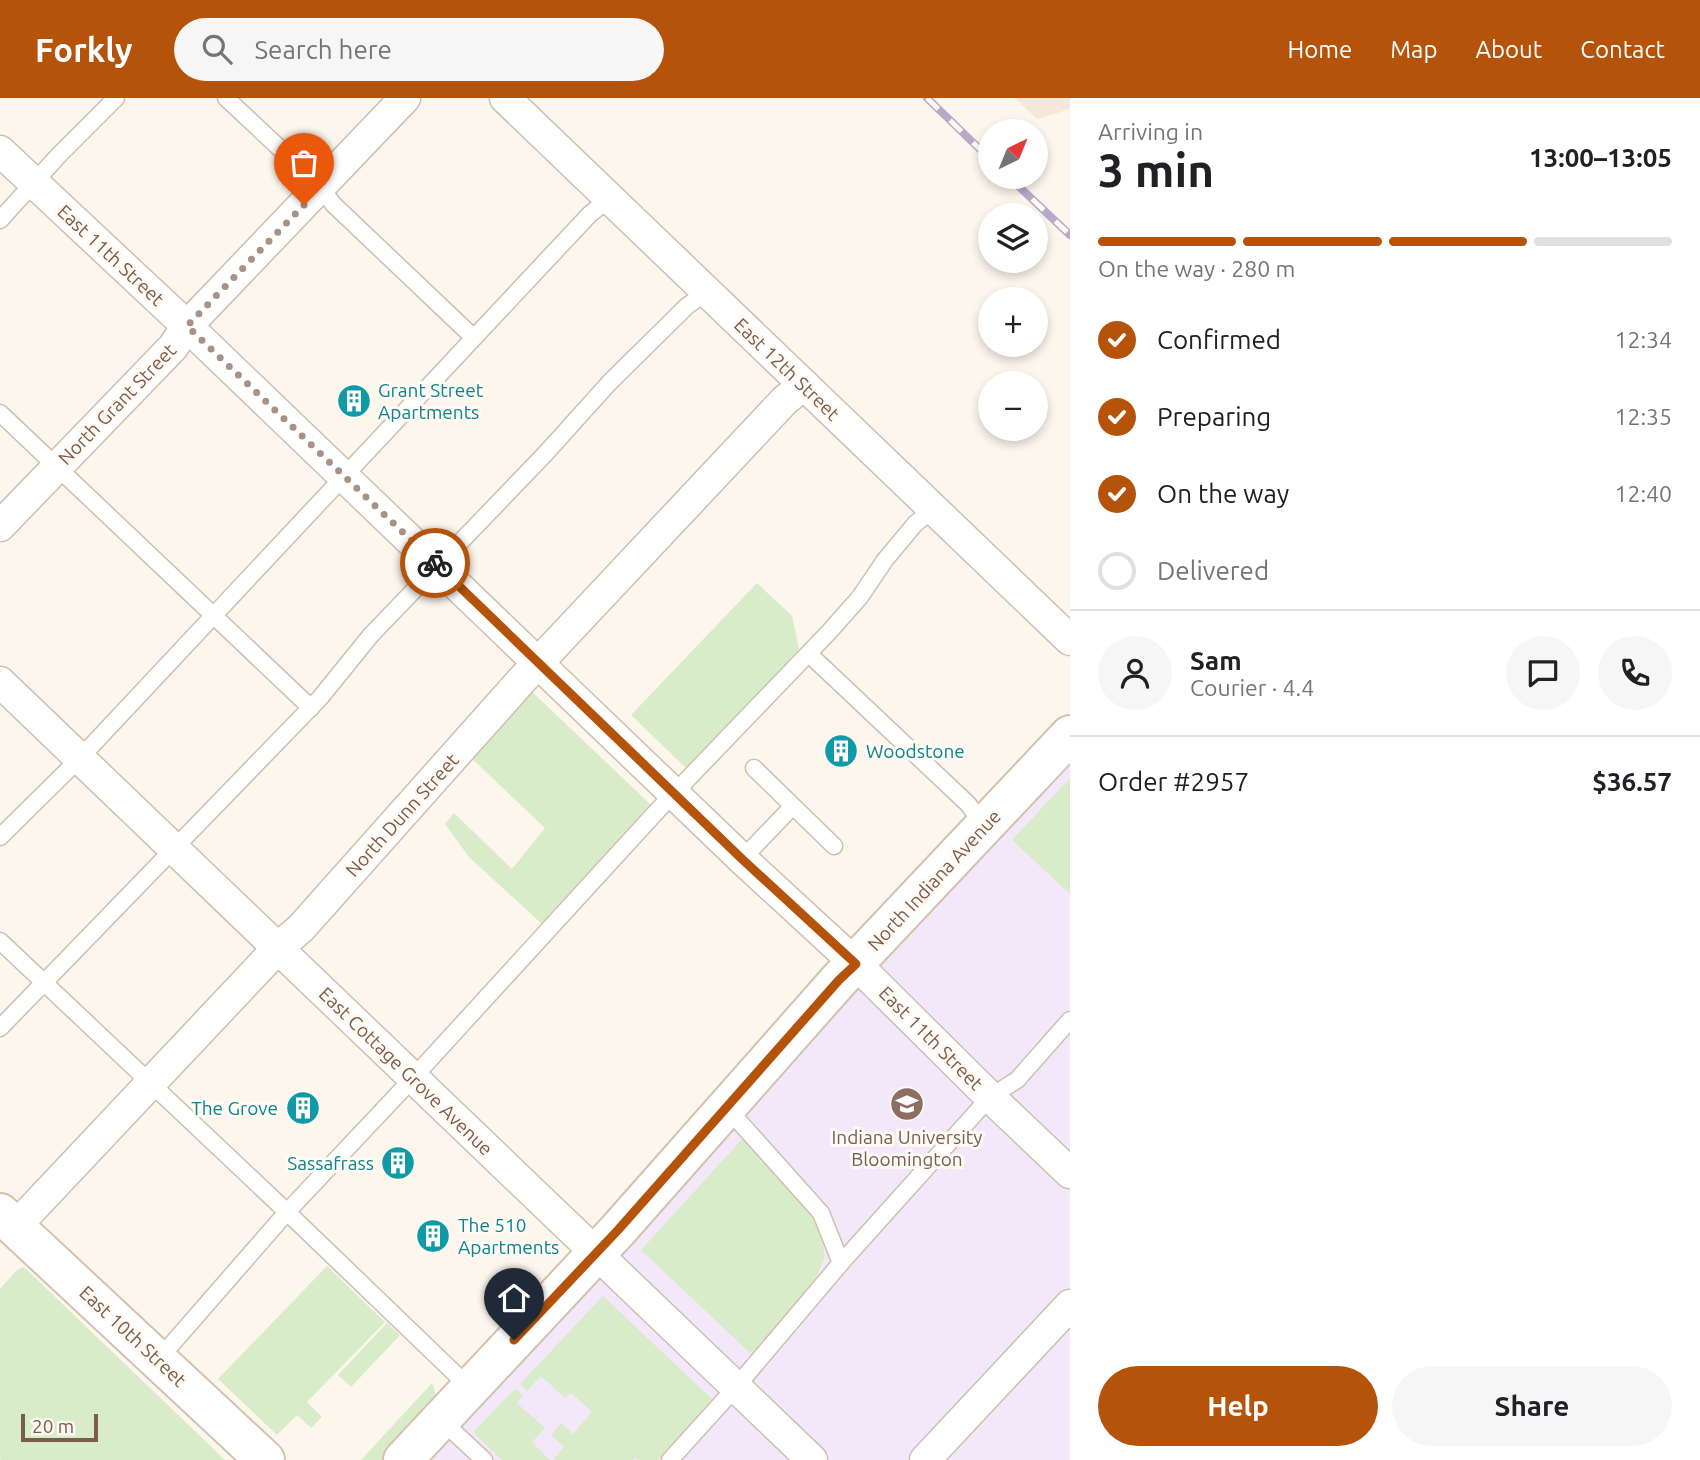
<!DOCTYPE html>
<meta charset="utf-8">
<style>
:root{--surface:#fff;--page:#f6f6f6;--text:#202124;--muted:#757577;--line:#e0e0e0;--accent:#b45309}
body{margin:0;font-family:Ubuntu,sans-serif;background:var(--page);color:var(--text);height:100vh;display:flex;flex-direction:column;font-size:26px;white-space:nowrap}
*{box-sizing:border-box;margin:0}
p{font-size:23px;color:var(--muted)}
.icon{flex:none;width:38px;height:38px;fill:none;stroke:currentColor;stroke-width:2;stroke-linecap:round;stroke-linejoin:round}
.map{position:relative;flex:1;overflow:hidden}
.sheet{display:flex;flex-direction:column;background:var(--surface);width:630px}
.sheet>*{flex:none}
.needle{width:46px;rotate:43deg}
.buttons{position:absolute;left:978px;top:21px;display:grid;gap:14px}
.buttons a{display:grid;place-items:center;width:70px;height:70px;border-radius:50%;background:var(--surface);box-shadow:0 4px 10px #0003;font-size:35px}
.scale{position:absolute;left:21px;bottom:18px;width:77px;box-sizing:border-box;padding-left:7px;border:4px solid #7a5c4d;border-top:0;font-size:19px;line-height:24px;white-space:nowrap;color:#7a5c4d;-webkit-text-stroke:5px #fffaf3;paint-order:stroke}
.pin{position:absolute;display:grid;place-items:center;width:60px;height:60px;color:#fff;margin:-72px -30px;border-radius:50% 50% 50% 0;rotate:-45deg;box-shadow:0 0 7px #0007}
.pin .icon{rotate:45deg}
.courier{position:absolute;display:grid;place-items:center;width:70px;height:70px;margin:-35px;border:5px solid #b45309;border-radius:50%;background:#fff;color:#222;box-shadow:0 2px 9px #0007}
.overview em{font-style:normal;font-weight:600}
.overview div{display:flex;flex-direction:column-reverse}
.overview{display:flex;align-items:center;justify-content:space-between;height:119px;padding:0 28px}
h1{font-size:46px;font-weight:600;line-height:52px}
.bar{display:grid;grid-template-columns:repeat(4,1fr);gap:10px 7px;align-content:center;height:84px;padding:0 28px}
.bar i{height:9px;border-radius:5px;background:var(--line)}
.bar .current{background:var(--accent)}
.bar p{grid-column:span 4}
.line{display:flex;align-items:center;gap:18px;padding:0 28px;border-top:2px solid var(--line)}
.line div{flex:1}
.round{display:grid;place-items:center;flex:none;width:74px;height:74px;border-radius:37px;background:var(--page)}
ol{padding:0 28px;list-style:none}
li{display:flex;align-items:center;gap:21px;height:77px}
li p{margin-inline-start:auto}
li .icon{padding:7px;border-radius:50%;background:var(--accent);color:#fff;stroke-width:4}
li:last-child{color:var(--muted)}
li i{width:38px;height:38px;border:4px solid var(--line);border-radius:50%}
.button{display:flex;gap:14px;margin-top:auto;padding:14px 28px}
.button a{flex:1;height:80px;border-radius:42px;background:var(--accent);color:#fff;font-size:28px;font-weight:600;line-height:80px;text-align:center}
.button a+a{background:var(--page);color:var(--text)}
header{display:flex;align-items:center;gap:42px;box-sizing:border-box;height:98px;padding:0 35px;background:var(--accent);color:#fff}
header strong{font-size:33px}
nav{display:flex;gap:38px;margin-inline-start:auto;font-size:24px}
.search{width:490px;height:63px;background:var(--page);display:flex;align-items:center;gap:18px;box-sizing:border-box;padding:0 24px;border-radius:38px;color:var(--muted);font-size:26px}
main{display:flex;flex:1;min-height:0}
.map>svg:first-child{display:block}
.residential{fill:#f5e8da}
.education{fill:#f3e8fa}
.green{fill:#d8ecc9}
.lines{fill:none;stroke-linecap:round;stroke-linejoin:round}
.lane-casing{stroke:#d1beb0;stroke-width:19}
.street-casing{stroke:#d1beb0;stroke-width:33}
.secondary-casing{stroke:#d6c0b0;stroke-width:42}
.lane{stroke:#fff;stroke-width:16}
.street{stroke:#fff;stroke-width:30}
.secondary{stroke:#fff;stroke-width:38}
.rail-casing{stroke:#b9a8c9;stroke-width:8}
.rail{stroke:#fffaf3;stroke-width:5;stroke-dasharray:16;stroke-linecap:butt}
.done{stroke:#a89285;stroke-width:7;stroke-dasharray:0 12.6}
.route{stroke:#b45309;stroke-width:9}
.labels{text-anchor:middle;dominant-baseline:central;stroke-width:6;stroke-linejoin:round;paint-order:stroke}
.street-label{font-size:19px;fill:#7a5c4d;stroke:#fffaf3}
.culture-label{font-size:19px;fill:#0d838f;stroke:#fffaf3;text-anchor:start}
.education-label{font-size:19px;fill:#785e54;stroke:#fffaf3}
</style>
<header>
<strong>Forkly</strong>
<div class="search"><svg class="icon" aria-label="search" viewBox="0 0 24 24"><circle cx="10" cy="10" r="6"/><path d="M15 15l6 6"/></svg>Search here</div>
<nav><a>Home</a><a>Map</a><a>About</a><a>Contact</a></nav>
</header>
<main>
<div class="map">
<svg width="1070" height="1362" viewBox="0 0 1070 1362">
<rect width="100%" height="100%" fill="#fdf6ec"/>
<!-- residential -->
<path class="residential" d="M1015,0H1070V11L1037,21Z"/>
<!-- education -->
<path class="education" d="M1070,650V1362H419Z"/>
<!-- green -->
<g class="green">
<path d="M757,485L792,518L799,551L688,672L631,617Z"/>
<path d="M528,590L650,706L543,827L469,759L445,726L454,715L512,771L545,730L468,657Z"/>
<path d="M1070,680V796L1012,742Z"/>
<path d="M744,1039L807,1102L824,1140V1162L810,1192L751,1256L641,1152Z"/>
<path d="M327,1168L385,1224L307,1304L322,1319L311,1330L297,1317L277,1337L218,1281Z"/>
<path d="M23,1169L27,1172L225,1362H2L0,1361V1191L17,1172Z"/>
<path d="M603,1198L713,1302L658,1362H638L635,1360L633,1362H553L564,1349L551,1337L561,1325L573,1336L592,1314L571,1295L565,1300L541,1278L527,1293L520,1286Z"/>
<path d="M387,1225L400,1237L351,1289L338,1277Z"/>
<path d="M432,1285L434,1289L436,1305L382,1362H361Z"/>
<path d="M515,1291L523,1297L517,1305L545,1330L532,1344L550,1362H502L476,1337L474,1333Z"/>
</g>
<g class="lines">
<!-- lane casing -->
<g class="lane-casing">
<g id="lane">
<path d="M226,0L321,89L333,106L473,239"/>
<path d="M0,122L59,57L116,0"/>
<path d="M0,315L311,610"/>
<path d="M809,556L968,706L985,729"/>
<path d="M754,670L834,748"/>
<path d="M0,739L80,660L590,116L610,100"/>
<path d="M742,761L792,709"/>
<path d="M0,843L287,1114L470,1290"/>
<path d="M0,930L320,600L371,537L546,355L609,285L687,208L707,194"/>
<path d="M727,1010L821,1115L841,1165"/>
<path d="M158,1262L287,1114L400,994L658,712L829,534L860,499L885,462L915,426L933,411"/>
<path d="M440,1321L484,1362"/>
<path d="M670,1362L736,1289L841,1165L990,999L1017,982L1070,922"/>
</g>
</g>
<!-- street casing -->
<g class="street-casing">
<g id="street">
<path d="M505,0L1070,542"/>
<path d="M0,53L187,228L742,761L856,866L990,999L1070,1075"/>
<path d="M0,428L173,249L187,228L405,0"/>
<path d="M0,584L812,1362"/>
<path d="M16,1128L278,850L301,830L521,583L785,302L804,287"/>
<path d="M925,1362L1070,1207"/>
</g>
</g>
<!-- secondary casing -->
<g class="secondary-casing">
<g id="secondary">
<path d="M0,1115L265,1362"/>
<path d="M403,1362L618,1132L839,882L1070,637"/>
</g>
</g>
<!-- lane -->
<use href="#lane" class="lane"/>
<!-- street -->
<use href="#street" class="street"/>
<!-- secondary -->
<use href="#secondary" class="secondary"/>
<!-- rail casing -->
<g class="rail-casing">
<g id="rail">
<path d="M927,0L990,61"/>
<path d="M1009,79L1070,137"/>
</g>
</g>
<!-- rail -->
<use href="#rail" class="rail"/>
</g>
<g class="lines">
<!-- done -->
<path class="done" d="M304,107L187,228L435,465"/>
<!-- route -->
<path class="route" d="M435,465L742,761L856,866L839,882L618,1132L514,1242"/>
</g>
<!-- icons -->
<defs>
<g id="building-disc" transform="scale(1.75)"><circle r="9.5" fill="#0f9aa8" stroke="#fffaf3"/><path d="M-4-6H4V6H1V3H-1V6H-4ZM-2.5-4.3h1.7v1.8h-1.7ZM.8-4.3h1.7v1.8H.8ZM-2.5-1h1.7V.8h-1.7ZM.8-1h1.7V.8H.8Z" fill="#fff"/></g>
<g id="university-disc" transform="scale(1.75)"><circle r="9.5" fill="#8d6e63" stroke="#fffaf3"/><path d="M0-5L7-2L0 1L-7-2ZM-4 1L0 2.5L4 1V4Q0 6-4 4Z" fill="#fff"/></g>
</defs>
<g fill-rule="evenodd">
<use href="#building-disc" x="354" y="303"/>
<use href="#building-disc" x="841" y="653"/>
<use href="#university-disc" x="907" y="1006"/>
<use href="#building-disc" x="303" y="1010"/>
<use href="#building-disc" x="398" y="1065"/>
<use href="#building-disc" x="433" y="1138"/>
</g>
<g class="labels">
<!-- street labels -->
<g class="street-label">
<text transform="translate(111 157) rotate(43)">East 11th Street</text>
<text transform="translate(787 271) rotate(44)">East 12th Street</text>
<text transform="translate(117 306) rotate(-46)">North Grant Street</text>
<text transform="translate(402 717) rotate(-48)">North Dunn Street</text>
<text transform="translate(934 782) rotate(-47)">North Indiana Avenue</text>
<text transform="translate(931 940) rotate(45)">East 11th Street</text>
<text transform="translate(406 973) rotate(44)">East Cottage Grove Avenue</text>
<text transform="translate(133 1238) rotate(43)">East 10th Street</text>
</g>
<!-- culture labels -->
<g class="culture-label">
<text x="378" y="292">Grant Street<tspan x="378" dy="22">Apartments</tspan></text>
<text x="866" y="653">Woodstone</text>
<text x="278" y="1010" text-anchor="end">The Grove</text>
<text x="374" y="1065" text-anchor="end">Sassafrass</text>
<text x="458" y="1127">The 510<tspan x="458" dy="22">Apartments</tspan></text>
</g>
<!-- education labels -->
<g class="education-label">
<text x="907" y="1039">Indiana University<tspan x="907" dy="22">Bloomington</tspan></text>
</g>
</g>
</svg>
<div class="buttons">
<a><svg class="needle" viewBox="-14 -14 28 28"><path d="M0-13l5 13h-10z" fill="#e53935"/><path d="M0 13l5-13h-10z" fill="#757577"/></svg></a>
<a><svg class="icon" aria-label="layers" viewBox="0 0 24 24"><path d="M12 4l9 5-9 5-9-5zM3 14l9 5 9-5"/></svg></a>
<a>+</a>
<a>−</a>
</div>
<div class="scale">20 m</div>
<div class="pin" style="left:304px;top:107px;background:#ea580c"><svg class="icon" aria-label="bag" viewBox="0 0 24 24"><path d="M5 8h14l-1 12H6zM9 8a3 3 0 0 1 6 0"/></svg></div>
<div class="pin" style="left:514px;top:1242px;background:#1f2937"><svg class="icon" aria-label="home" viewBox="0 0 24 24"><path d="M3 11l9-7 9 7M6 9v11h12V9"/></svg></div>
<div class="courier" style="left:435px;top:465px"><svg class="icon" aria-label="bike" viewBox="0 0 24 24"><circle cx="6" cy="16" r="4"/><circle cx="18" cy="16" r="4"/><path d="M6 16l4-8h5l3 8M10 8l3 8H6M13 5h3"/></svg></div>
</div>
<section class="sheet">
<div class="overview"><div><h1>3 min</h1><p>Arriving in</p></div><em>13:00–13:05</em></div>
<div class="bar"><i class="current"></i><i class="current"></i><i class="current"></i><i></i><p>On the way · 280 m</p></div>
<ol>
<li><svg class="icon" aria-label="check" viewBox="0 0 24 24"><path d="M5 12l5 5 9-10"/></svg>Confirmed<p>12:34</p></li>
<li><svg class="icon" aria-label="check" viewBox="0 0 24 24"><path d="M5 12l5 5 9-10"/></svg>Preparing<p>12:35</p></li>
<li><svg class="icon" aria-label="check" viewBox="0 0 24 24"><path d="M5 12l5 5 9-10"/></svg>On the way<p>12:40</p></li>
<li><i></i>Delivered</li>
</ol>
<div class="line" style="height:126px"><a class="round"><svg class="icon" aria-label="person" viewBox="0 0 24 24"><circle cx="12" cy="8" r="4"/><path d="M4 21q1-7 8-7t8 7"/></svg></a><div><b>Sam</b><p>Courier · 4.4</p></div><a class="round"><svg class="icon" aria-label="chat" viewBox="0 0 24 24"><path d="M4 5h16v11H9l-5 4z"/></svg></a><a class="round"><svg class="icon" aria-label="phone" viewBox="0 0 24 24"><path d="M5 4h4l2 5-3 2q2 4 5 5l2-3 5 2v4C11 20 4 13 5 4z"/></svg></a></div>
<div class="line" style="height:91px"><div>Order #2957</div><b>$36.57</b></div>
<div class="button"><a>Help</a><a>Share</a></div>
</section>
</main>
